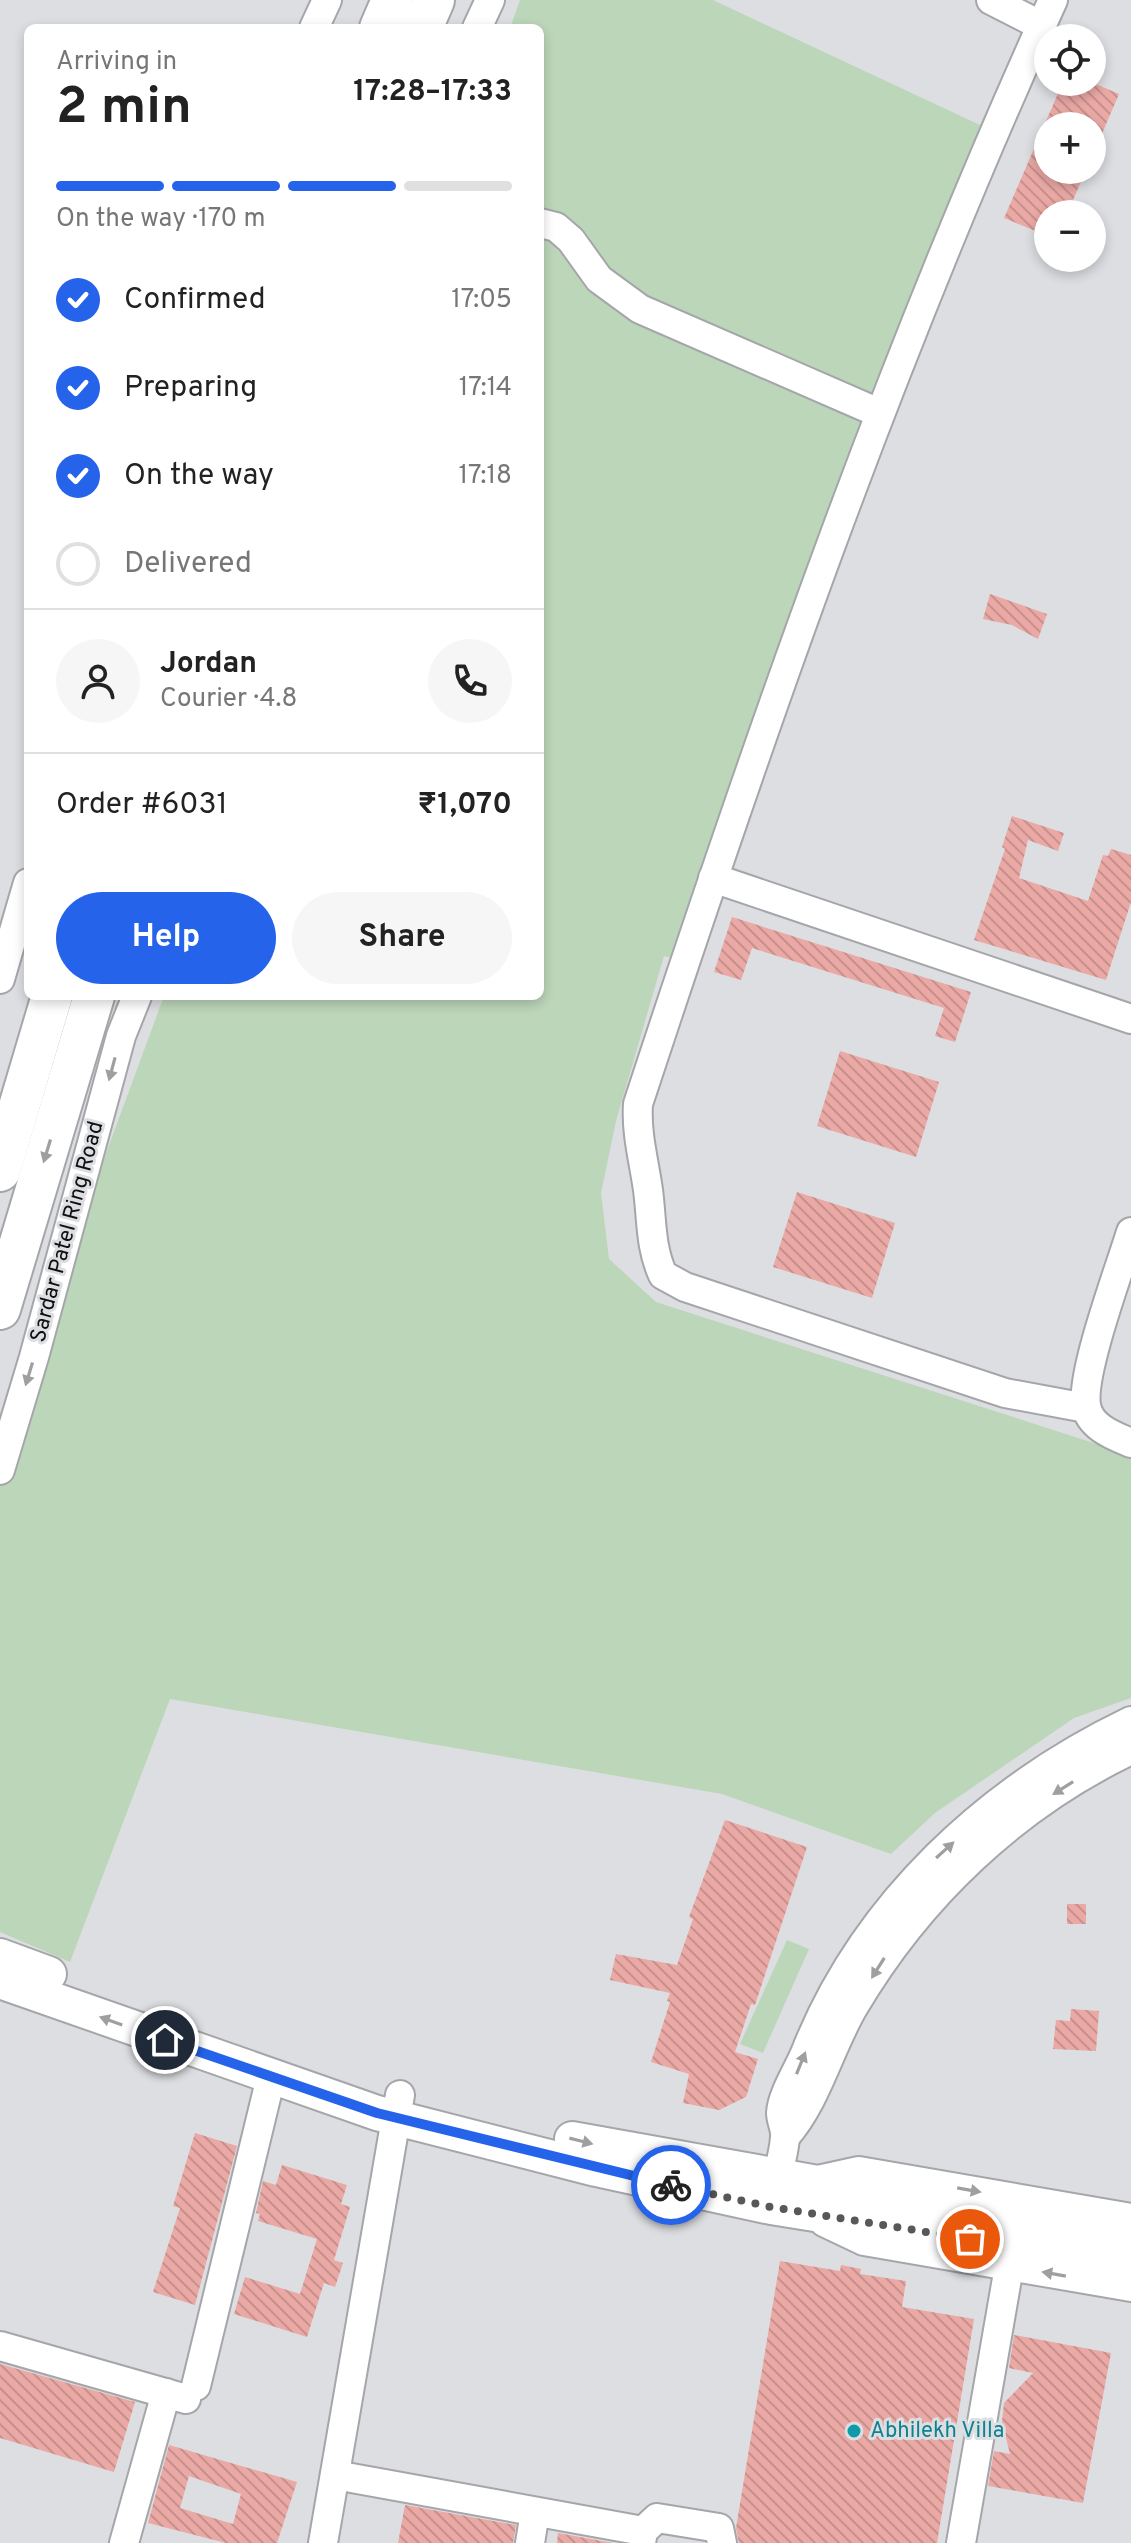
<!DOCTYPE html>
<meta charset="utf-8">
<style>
:root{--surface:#fff;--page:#f6f6f6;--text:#222;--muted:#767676;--line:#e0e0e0;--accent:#2563eb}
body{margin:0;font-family:Overpass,sans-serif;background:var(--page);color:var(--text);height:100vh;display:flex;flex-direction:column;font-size:30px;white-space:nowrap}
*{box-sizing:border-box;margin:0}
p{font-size:26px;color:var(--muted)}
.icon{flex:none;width:44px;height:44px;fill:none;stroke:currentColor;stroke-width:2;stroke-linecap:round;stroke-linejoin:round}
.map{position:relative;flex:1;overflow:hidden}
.side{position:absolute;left:24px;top:24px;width:520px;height:976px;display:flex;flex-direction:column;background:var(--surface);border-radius:12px;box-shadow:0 4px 12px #0003}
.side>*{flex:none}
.buttons{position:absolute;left:1034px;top:24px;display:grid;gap:16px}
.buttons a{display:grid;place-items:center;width:72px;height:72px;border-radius:50%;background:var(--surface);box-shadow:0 4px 12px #0003;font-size:40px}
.pin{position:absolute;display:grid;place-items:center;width:68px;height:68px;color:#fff;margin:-34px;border:4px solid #fff;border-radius:50%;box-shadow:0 2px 8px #0007}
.courier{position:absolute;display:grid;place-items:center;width:80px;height:80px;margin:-40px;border:6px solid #2563eb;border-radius:50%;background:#fff;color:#222;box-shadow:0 2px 10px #0007}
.headline em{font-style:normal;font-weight:700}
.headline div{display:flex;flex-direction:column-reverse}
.headline{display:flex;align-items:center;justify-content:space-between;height:136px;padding:0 32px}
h1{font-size:52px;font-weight:700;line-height:60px}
.bar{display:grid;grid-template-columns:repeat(4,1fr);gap:12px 8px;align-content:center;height:96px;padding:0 32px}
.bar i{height:10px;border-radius:6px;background:var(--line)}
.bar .on{background:var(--accent)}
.bar p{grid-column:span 4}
.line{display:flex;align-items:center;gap:20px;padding:0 32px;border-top:2px solid var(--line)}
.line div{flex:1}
.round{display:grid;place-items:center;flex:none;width:84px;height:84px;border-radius:42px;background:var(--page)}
ol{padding:0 32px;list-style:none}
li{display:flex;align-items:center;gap:24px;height:88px}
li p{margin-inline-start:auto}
li .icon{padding:8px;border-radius:50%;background:var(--accent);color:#fff;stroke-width:4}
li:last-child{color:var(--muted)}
li i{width:44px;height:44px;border:4px solid var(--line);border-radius:50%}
.primary-button{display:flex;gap:16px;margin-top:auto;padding:16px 32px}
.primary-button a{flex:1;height:92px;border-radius:48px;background:var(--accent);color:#fff;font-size:32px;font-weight:700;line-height:92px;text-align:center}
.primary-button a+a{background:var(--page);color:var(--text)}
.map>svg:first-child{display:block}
.grass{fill:#bcd6ba}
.building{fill:url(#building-back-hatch);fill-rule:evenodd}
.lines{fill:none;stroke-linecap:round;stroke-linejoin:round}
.minor-casing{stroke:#a5a6aa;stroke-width:32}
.major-casing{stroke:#a5a6aa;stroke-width:38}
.highway-casing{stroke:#a5a6aa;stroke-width:44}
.minor{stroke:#fff;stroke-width:28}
.major{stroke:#fff;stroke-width:34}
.highway{stroke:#fff;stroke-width:40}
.oneway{fill:#9f9fa0}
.done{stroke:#57585a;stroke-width:8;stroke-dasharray:0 14.4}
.route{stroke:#2563eb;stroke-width:10}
.culture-dot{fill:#0f9aa8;stroke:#dddee2;stroke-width:3}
.labels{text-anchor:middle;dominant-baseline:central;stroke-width:6;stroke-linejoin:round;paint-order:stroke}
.street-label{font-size:22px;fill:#0f1011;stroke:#dddee2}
.culture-label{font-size:22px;fill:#0d838f;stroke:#dddee2;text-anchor:start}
</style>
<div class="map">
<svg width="1131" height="2543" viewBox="0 0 1131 2543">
<defs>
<pattern id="building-back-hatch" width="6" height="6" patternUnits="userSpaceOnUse" patternTransform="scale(2)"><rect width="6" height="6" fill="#eaa9a5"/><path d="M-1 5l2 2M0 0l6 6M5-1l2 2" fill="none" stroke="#c8908d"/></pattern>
</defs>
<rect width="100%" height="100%" fill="#dddee2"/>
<!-- grass -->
<g class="grass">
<path d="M520,0H713L980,125L1037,0H1064L888,417L692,964L664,956L616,1121L601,1193L609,1259L656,1302L1131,1455V1698L1074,1718L935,1813L891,1854L722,1794L170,1699L70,1962L0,1932V1441L164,996H540V28H510Z"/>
<path d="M787,1940L809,1949L763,2053L740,2044Z"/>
</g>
<!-- building -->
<g class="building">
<path d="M1063,82H1091L1119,94L1092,157V126H1048V170H1086L1067,214H1048V236L1004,218Z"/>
<path d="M990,594L1047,614L1038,639L1012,625L983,619Z"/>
<path d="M1012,816L1064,833L1058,851L1028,840L1019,878L1088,901L1103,855L1108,856L1111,849L1131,855V902L1106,980L974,940L1005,849L1002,847Z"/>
<path d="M732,917L971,992L955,1042L935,1036L944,1008L752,948L741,980L714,972Z"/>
<path d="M840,1051L939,1082L916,1157L817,1126Z"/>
<path d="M797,1192L895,1223L872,1298L773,1267Z"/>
<path d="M725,1820L807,1847L755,2005L751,2004L735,2052L758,2059L746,2097L719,2110L683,2103L689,2074L651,2062L670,2002L667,2001L670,1993L610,1980L616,1954L677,1965L693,1919L689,1917Z"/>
<rect x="1067" y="1904" width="19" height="20"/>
<path d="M1071,2009L1099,2011L1096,2051L1053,2049L1056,2020L1070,2021Z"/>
<path d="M195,2133L237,2146L195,2305L153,2292L180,2208L173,2206Z"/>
<path d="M282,2165L347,2185L341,2204L350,2207L334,2260L343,2263L335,2287L324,2283L307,2337L234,2314L245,2277L300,2294L317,2239L258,2221L260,2214L256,2213L263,2181L276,2185Z"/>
<path d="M780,2261L840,2271L841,2265L861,2269L860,2274L906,2281L902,2307L974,2319L937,2543H739L736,2528Z"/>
<path d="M1014,2335L1111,2353L1083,2503L988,2486L994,2451L1010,2454L1002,2422L1004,2403L1033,2373L1009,2368Z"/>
<path d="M0,2364L135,2402L114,2472L0,2438Z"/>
<path d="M169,2445L297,2482L277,2543H226L148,2523ZM189,2476L241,2494L233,2524L180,2508Z"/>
<path d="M405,2505L516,2525L513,2543H398Z"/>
<path d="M558,2533L613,2543H557Z"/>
</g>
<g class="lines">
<!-- minor casing -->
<g class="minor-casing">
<g id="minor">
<path d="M991,0L1042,26"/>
<path d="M1053,0C890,358 761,730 638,1104C636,1134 644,1161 648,1190C652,1220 650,1247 663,1275L685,1287L1005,1393L1086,1408"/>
<path d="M314,28L327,0"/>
<path d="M477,28L490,0"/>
<path d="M540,223L556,227L571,240L599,279L640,309L879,413"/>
<path d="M713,878L1131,1019"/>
<path d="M0,979L28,883"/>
<path d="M1131,1232C1120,1268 1081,1372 1086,1405C1089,1427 1114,1436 1131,1443"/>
<path d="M0,1470L34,1357L121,1036L137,996"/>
<path d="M785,2137C817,2101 829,2049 853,2008C918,1897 1015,1805 1131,1750"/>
<path d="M818,2180L859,2171L1131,2218"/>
<path d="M773,2197C776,2177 784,2156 785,2137C786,2129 781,2121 781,2113C782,2094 799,2069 806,2051C865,1903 989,1789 1131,1721"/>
<path d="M824,2222L864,2241L1131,2287"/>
<path d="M0,2346L186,2399"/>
<path d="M196,2386L271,2077"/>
<path d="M335,2475L643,2531L641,2543"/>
<path d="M643,2531L657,2518L719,2528L722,2543"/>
<path d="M124,2543L166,2393"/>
<path d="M323,2543L400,2095"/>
<path d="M530,2543L535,2512"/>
<path d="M961,2543L1009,2267"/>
</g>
</g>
<!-- major casing -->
<g class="major-casing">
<g id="major">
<path d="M0,1956L49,1974"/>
<path d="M0,1981L377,2113L596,2169L771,2207L1131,2265"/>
<path d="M572,2139L1131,2239"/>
</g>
</g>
<!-- highway casing -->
<g class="highway-casing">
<g id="highway">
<path d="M380,28L392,0"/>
<path d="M422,28L434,0"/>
<path d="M0,1171L52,996"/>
<path d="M0,1309L94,996"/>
</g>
</g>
<!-- minor -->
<use href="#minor" class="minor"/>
<!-- major -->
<use href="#major" class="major"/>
<!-- highway -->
<use href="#highway" class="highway"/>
</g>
<!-- one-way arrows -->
<defs><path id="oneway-solid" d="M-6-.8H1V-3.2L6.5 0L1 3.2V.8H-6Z" transform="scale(2)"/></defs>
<g class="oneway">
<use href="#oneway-solid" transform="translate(112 1069) rotate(105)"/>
<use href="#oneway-solid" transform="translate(47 1151) rotate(107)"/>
<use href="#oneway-solid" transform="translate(29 1374) rotate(107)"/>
<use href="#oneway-solid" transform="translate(1063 1788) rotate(148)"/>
<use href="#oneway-solid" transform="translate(945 1850) rotate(-42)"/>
<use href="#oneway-solid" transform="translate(878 1968) rotate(122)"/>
<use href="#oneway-solid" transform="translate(111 2021) rotate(-160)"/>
<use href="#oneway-solid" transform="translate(801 2063) rotate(-68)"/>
<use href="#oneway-solid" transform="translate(581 2141) rotate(14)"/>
<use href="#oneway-solid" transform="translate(969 2190) rotate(10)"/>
<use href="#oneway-solid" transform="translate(1054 2274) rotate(-170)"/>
</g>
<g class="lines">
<!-- done -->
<path class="done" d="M671,2185L771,2207L970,2239"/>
<!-- route -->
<path class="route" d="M165,2040L377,2113L671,2185"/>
</g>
<!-- markers -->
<circle class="culture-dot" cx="854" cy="2431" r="8"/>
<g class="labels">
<!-- street labels -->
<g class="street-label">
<text transform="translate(68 1232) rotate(-75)">Sardar Patel Ring Road</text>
</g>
<!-- culture labels -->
<g class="culture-label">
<text x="870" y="2431">Abhilekh Villa</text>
</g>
</g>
</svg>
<div class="buttons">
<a><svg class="icon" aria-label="locate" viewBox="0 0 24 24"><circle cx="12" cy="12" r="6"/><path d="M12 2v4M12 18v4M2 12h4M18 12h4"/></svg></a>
<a>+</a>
<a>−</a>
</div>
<div class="pin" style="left:970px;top:2239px;background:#ea580c"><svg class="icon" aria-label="bag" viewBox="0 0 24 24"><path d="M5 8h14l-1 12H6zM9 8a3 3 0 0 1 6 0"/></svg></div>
<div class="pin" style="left:165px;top:2040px;background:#1f2937"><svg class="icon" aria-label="home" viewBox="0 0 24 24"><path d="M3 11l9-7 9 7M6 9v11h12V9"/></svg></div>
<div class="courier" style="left:671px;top:2185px"><svg class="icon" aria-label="bike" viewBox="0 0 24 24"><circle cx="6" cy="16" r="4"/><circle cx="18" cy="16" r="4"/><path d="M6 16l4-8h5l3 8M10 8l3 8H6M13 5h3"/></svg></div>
<section class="side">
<div class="headline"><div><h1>2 min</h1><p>Arriving in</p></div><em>17:28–17:33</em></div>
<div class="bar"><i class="on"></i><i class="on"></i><i class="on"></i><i></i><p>On the way · 170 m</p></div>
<ol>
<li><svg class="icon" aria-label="check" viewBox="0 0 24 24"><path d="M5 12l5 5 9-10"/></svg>Confirmed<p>17:05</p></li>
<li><svg class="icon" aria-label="check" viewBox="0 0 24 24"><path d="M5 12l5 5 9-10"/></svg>Preparing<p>17:14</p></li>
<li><svg class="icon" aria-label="check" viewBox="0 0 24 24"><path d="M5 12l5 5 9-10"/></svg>On the way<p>17:18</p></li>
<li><i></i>Delivered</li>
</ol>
<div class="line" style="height:144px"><a class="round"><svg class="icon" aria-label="person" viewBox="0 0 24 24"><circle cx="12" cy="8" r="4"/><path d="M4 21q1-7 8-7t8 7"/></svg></a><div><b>Jordan</b><p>Courier · 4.8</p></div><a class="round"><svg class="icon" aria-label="phone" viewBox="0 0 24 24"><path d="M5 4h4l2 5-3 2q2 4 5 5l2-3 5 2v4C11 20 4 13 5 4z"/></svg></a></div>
<div class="line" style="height:104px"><div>Order #6031</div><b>₹1,070</b></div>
<div class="primary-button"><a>Help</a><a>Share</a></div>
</section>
</div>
